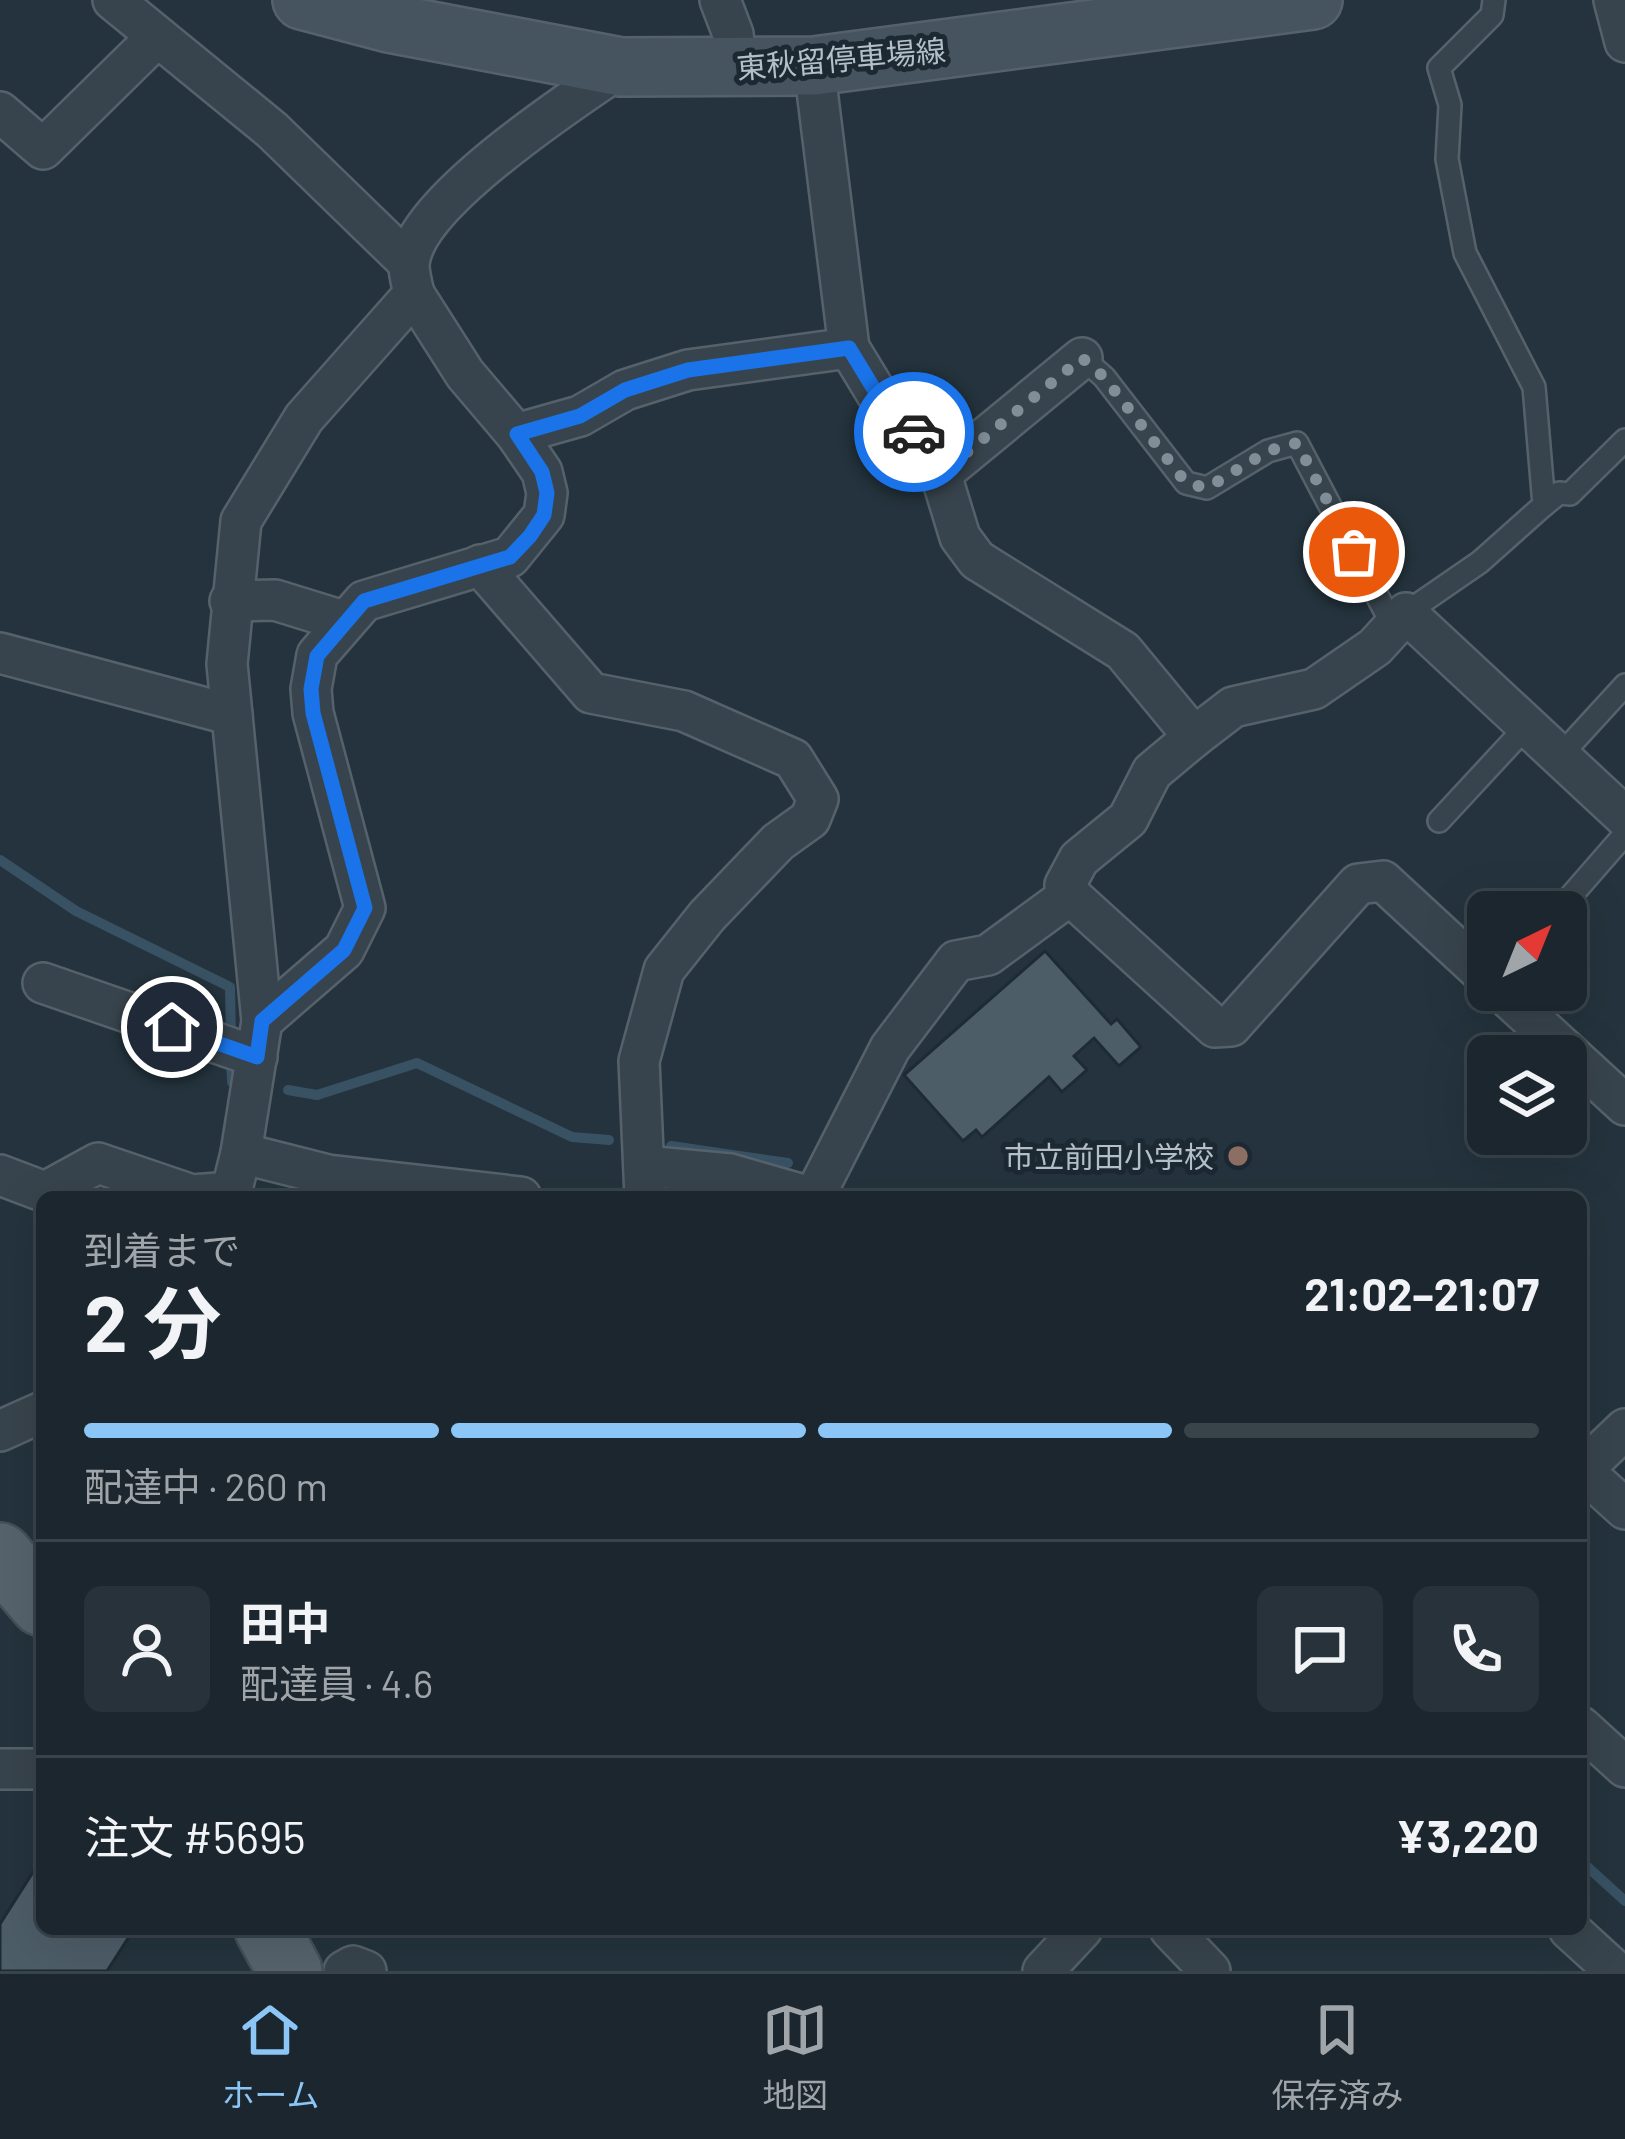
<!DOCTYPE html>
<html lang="ja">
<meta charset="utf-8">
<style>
:root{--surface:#1b262e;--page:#28323a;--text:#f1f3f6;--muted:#a0a5aa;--line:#39434a;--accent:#8bc6f6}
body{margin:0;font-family:Barlow,"Noto Sans JP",sans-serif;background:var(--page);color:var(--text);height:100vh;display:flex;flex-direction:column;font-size:45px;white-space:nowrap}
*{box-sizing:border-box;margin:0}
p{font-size:39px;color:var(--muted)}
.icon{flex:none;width:66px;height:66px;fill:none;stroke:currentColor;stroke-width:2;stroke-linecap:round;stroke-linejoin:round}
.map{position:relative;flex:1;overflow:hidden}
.sheet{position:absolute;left:36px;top:1191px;width:1551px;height:744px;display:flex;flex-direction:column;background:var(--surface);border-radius:18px;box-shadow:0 12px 48px #0002,0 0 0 3px var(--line)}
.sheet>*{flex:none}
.needle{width:78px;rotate:43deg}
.controls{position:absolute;left:1467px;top:891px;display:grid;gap:24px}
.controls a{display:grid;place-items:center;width:120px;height:120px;border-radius:18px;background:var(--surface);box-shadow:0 12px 48px #0002,0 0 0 3px var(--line);font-size:60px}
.pin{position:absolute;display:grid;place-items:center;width:102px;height:102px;color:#fff;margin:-51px;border:6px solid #fff;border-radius:50%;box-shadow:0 3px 12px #0007}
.courier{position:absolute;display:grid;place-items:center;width:120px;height:120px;margin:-60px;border:9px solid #1a73e8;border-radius:50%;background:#fff;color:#222;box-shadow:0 3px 15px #0007}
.head em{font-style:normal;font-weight:700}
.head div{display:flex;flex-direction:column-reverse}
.head{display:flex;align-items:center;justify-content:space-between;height:204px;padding:0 48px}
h1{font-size:78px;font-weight:700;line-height:90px}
.bar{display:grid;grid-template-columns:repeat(4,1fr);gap:18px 12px;align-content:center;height:144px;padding:0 48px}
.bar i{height:15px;border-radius:9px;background:var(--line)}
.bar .selected{background:var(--accent)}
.bar p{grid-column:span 4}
.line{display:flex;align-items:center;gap:30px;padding:0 48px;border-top:3px solid var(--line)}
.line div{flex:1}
.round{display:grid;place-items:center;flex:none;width:126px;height:126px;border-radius:18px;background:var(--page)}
.tab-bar{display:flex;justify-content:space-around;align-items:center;height:168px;border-top:3px solid var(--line);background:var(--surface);font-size:33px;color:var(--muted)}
.tab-bar a{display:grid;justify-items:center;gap:6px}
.tab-bar .selected{color:var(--accent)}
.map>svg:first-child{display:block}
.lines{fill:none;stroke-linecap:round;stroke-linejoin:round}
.stream{stroke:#385264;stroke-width:10}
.building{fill:#4d5d68;stroke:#1f2b34;stroke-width:3}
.service-casing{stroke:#56626b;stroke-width:26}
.minor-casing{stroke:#56626b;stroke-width:44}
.secondary-casing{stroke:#56626b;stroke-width:62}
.primary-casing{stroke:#445059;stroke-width:68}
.service{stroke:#38444d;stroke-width:21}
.minor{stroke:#38444d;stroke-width:39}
.secondary{stroke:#465460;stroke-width:57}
.primary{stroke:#56636d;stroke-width:63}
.done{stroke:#828e97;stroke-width:12;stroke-dasharray:0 21.6}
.route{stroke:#1a73e8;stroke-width:15}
.education-dot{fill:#8d6e63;stroke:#1d2932;stroke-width:4.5}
.labels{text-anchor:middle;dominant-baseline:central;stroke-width:10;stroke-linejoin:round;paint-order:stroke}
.street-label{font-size:30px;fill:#b4bfc8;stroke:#1d2932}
.poi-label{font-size:30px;fill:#b4bfc8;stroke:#1d2932;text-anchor:end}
</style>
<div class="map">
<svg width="1625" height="1971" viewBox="0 0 1625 1971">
<rect width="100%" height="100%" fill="#24333d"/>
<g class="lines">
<!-- stream -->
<g class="stream">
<path d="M0,860L76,911L230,987L231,1038"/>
<path d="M231,1057L232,1082"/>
<path d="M288,1090L317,1095L417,1063L572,1137L609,1140"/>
<path d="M671,1146L788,1163"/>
<path d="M1581,1861L1625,1901"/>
</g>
</g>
<!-- building -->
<g class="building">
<path d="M1045,951L1111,1024L1117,1019L1141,1047L1119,1066L1094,1038L1074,1056L1087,1070L1062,1092L1049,1077L982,1137L976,1130L963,1141L904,1075Z"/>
<path d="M42,1858V1929H134L107,1971H0V1924Z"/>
</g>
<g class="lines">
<!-- service casing -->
<g class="service-casing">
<g id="service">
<path d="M1082,358L1104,377L1186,483L1207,488L1268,451L1297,443L1392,624"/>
<path d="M1544,505L1559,493L1570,494L1625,440"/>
<path d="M1406,613L1480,562L1544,505L1534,387L1465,253L1447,159L1450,105L1439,68L1492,15L1494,0"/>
<path d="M1560,756L1625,685"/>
<path d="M1439,821L1527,726"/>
<path d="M1557,912L1625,834"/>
</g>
</g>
<!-- minor casing -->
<g class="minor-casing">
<g id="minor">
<path d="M113,0L272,130L408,262"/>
<path d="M720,0L733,34L737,69"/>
<path d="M1614,0L1625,42"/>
<path d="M814,66L849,348L880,399L934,452L960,537L977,560L1123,651L1194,737"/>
<path d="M0,112L43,149L157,37"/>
<path d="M516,434L580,416L625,390L688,370L849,348"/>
<path d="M941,474L1082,358"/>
<path d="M480,565L591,693L684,711L793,759L818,799L810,819L778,842L707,916L664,970L639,1061L645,1197"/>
<path d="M230,601L275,600L343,621"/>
<path d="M0,653L232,715"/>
<path d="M1070,895L1215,1027L1231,1026L1358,884L1383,881L1488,978"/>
<path d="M43,983L257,1057"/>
<path d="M1500,990L1625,1105"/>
<path d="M262,1021L344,950L365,908L313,713L311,689L317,655L364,601L510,557L544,515L547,493L542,472L516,434L465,374L414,294"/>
<path d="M241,1153L328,1175L521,1197"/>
<path d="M644,1166L730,1174L810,1197"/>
<path d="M0,1175L45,1192L98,1163L192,1195L232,1192"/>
<path d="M230,1197L241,1153L262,1021L227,664L241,521L304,418L414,294C412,283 407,269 410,258C423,198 570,101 621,67"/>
<path d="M814,1197L890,1048L956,961L988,955L1070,895L1065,885L1079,859L1128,819L1152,772L1194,737L1233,707L1314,689L1375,647L1406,613L1625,817"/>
<path d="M0,1431L42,1412"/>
<path d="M1582,1470L1625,1509"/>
<path d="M1581,1471L1625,1429"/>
<path d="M1581,1727L1625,1767"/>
<path d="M0,1769H42"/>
<path d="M1170,1929L1210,1971"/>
<path d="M1569,1929L1615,1971"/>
<path d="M344,1971L353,1966L366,1971"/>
<path d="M1043,1971L1082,1929"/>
</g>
</g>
<!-- secondary casing -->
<g class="secondary-casing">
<path id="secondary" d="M302,0L389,23L621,67L814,66L1313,0"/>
</g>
<!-- primary casing -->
<g class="primary-casing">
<g id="primary">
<path d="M0,1555L42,1604"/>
<path d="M267,1929L290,1971"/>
</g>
</g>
<!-- service -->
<use href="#service" class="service"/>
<!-- minor -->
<use href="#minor" class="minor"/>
<!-- secondary -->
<use href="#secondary" class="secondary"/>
<!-- primary -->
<use href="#primary" class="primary"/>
</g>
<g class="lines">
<!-- done -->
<path class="done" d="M914,432L934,452L940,474L1082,358L1104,377L1186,483L1207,488L1268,451L1297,443L1354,552"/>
<!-- route -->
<path class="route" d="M172,1027L257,1057L262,1021L344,950L365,908L313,713L311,689L317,656L364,601L510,557L530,536L544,515L547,493L542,472L517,434L580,416L625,390L688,370L849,348L880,399L914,432"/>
</g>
<!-- markers -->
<circle class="education-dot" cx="1238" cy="1156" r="12"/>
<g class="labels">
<!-- street labels -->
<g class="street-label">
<text transform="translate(841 58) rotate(-5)">東秋留停車場線</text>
</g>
<!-- poi labels -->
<g class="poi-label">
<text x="1214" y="1156">市立前田小学校</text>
</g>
</g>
</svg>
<div class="controls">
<a><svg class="needle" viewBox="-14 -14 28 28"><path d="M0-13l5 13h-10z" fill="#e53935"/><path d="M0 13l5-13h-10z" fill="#a0a5aa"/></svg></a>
<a><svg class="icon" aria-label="layers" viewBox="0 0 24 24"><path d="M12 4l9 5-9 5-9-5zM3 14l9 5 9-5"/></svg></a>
</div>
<div class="pin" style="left:1354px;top:552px;background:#ea580c"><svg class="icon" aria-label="bag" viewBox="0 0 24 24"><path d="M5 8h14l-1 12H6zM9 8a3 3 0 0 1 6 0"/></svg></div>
<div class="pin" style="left:172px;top:1027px;background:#1f2937"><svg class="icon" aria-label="home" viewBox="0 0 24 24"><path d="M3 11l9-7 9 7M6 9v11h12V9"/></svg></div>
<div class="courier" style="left:914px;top:432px"><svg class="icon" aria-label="car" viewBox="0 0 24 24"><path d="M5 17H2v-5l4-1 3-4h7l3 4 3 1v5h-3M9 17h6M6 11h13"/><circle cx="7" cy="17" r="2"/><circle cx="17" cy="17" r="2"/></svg></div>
<section class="sheet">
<div class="head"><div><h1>2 分</h1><p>到着まで</p></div><em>21:02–21:07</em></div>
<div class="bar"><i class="selected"></i><i class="selected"></i><i class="selected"></i><i></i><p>配達中 · 260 m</p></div>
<div class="line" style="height:216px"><a class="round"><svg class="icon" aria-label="person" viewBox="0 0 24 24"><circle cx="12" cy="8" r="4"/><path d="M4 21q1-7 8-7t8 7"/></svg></a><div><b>田中</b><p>配達員 · 4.6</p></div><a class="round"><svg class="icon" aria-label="chat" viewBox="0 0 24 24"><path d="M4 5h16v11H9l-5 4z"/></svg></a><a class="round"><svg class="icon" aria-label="phone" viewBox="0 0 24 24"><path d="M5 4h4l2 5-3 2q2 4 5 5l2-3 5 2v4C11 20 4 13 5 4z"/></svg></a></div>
<div class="line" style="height:156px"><div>注文 #5695</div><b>¥3,220</b></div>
</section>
</div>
<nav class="tab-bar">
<a class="selected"><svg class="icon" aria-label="home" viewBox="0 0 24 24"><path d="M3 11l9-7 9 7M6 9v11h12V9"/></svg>ホーム</a>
<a><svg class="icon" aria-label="map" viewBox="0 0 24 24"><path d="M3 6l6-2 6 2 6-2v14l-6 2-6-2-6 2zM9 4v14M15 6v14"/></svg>地図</a>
<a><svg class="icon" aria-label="saved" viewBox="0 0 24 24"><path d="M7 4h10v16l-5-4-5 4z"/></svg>保存済み</a>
</nav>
